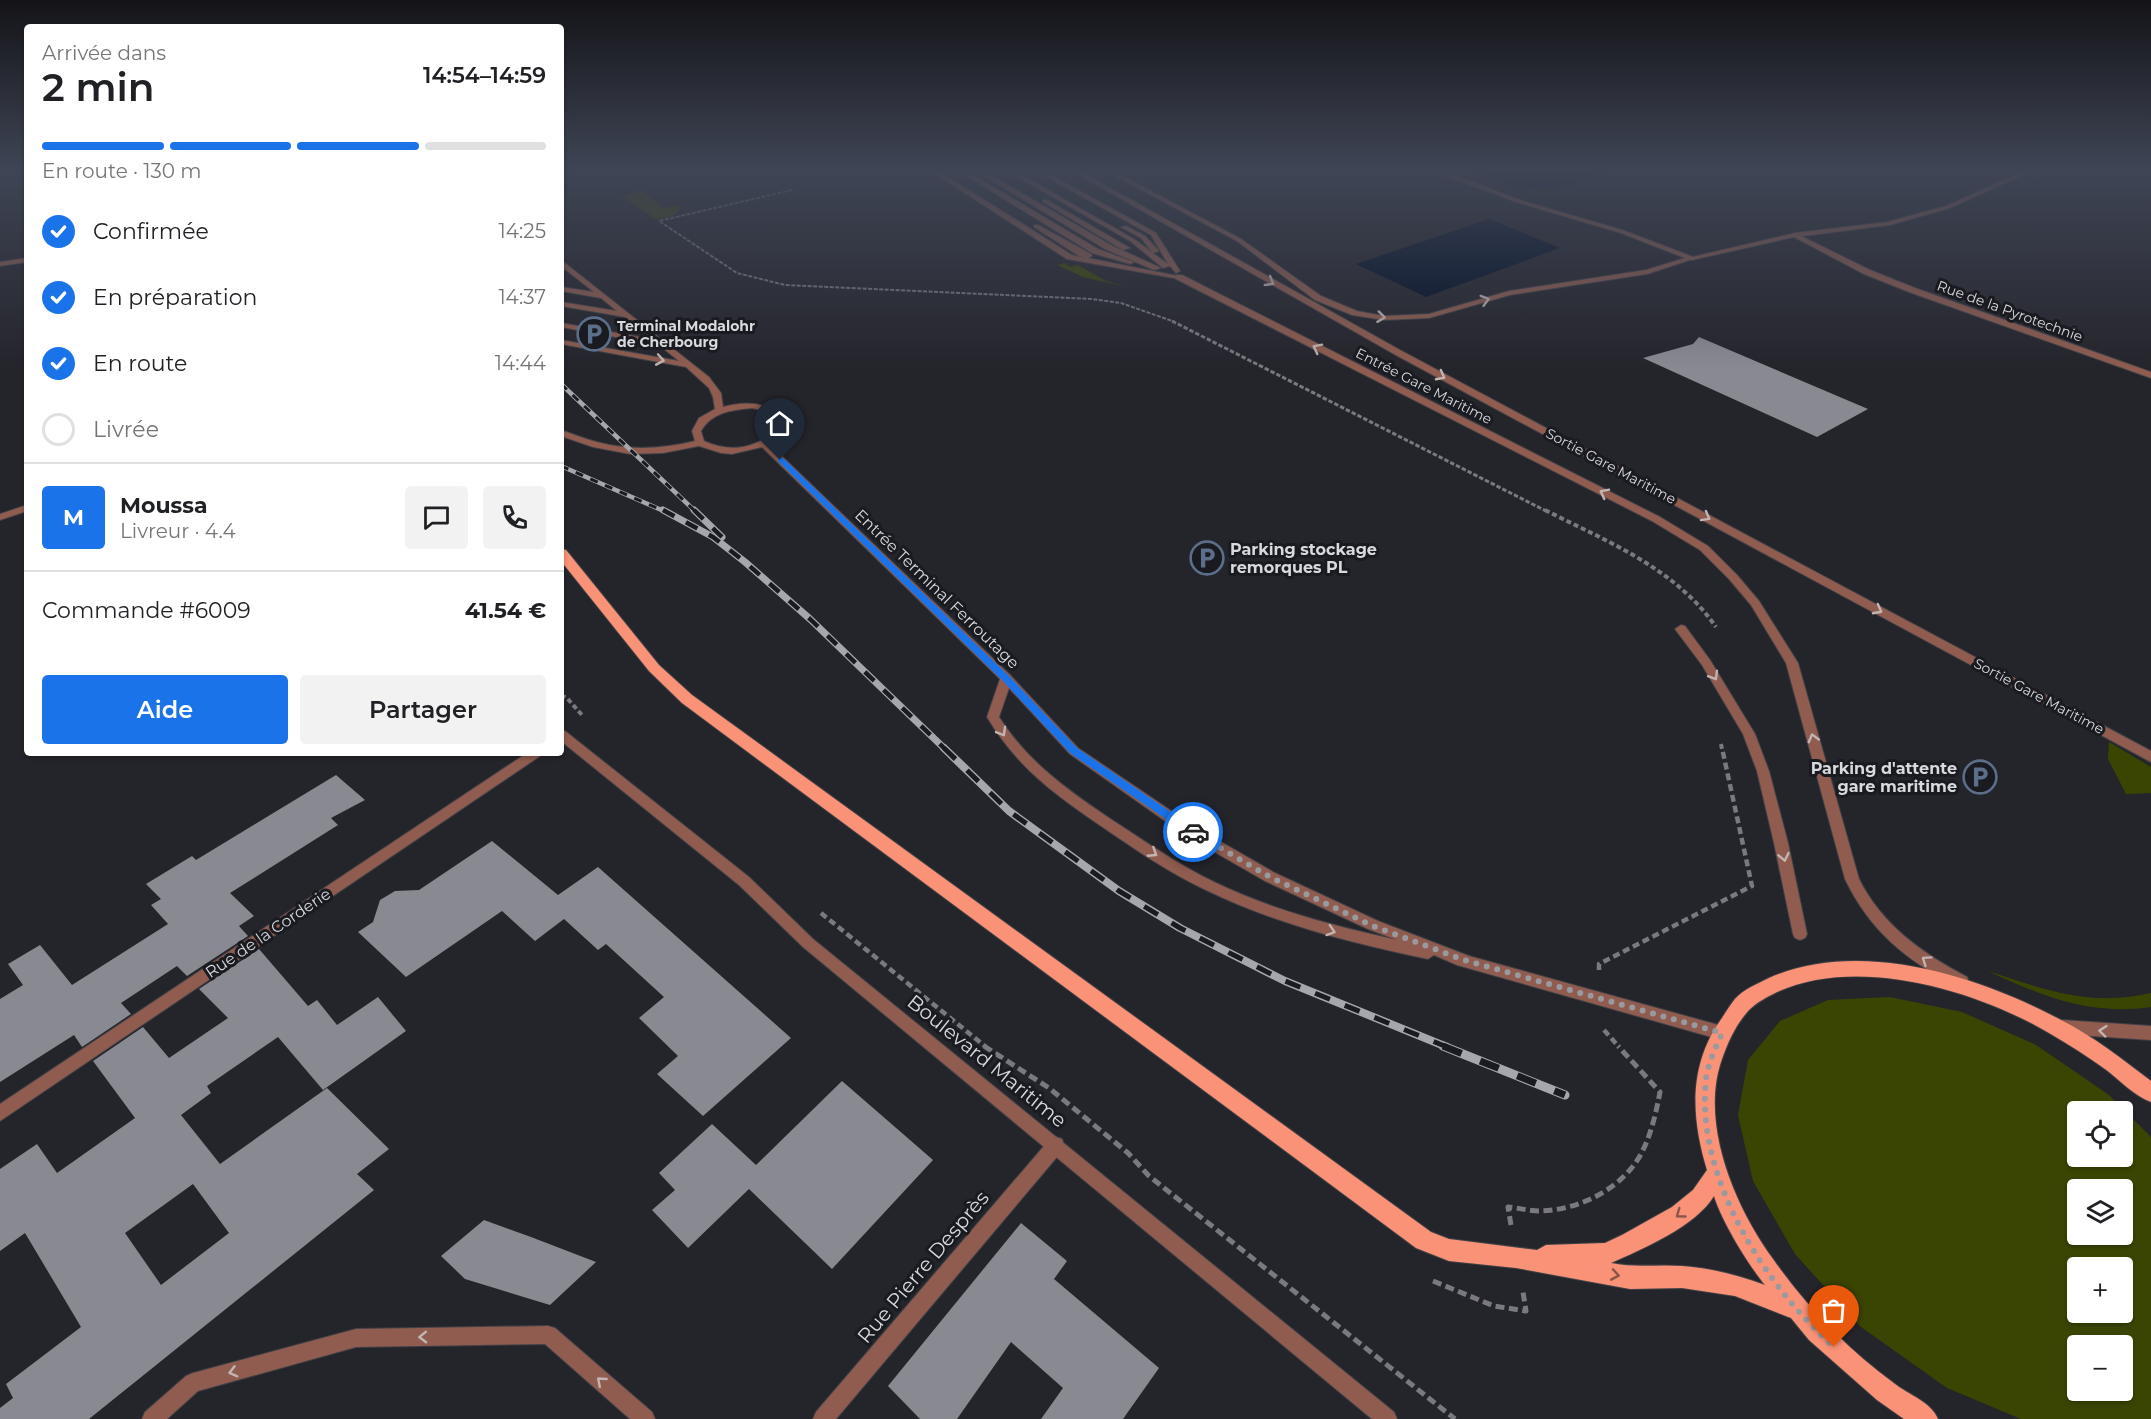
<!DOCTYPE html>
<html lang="fr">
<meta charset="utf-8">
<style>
:root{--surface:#fff;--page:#f2f2f2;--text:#202124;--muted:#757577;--line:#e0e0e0;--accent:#1a73e8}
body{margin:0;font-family:Montserrat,sans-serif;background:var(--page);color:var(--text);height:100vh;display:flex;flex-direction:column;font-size:22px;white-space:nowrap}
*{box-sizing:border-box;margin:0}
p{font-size:20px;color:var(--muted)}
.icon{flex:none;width:33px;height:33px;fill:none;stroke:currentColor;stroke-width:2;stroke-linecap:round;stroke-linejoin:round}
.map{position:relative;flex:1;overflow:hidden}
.details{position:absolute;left:24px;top:24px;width:540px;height:732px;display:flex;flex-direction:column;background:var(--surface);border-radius:6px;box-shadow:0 2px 4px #0004}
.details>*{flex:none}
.buttons{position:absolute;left:2067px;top:1101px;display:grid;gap:12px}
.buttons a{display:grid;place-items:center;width:66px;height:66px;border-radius:6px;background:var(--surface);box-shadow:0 2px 4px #0004;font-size:30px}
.pin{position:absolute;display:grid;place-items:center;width:51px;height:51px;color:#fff;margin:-62px -26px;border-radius:50% 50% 50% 0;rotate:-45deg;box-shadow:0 0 6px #0007}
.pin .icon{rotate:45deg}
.courier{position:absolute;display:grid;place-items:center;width:60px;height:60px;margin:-30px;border:4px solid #1a73e8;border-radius:50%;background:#fff;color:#222;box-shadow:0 2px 8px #0007}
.overview em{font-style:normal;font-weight:600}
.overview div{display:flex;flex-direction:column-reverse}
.overview{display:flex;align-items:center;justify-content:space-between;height:102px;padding:0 18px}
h1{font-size:39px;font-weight:600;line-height:45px}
.bar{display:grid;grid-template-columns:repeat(4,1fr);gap:9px 6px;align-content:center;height:72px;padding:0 18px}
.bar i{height:8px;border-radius:4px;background:var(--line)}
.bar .on{background:var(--accent)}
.bar p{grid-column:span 4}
.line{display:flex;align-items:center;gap:15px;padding:0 18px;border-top:2px solid var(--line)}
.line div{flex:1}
.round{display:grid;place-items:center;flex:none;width:63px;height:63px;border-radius:6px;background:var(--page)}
ol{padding:0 18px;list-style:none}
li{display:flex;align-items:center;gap:18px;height:66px}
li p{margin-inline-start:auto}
li .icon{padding:6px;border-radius:50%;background:var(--accent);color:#fff;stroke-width:4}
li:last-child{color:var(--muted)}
li i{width:33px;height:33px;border:3px solid var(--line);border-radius:50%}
.action{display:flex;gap:12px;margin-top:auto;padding:12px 18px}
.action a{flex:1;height:69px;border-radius:6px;background:var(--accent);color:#fff;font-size:24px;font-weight:600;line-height:69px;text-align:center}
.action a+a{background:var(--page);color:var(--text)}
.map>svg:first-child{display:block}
.green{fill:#3b4502;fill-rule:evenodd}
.water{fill:#000e26}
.building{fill:#898991;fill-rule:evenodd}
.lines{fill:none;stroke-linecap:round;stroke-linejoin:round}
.service-casing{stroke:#414147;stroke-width:2}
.minor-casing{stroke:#414147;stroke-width:2}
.tertiary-casing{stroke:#414147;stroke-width:2}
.primary-casing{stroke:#414147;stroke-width:2}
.path-far4{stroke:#79797f;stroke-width:2;stroke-dasharray:4 1.5;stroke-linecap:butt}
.path-far3{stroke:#79797f;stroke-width:3;stroke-dasharray:4.5 2;stroke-linecap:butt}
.path-far2{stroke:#79797f;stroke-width:4;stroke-dasharray:5 3;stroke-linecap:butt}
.path-far1{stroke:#79797f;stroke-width:4.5;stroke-dasharray:7 4;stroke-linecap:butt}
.path{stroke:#79797f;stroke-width:5;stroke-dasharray:9 4.5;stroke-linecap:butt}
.service{fill:#8f5c4f;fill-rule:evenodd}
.minor{fill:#8f5c4f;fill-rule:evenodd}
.tertiary{fill:#8f5c4f;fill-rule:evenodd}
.primary{fill:#f99276;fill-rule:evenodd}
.rail-far3-casing{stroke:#a6a7ac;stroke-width:4.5}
.rail-far2-casing{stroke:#a6a7ac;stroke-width:7}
.rail-far1-casing{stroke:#a6a7ac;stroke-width:8}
.rail-casing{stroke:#a6a7ac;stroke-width:9}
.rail-far3{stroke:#1a1b21;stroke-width:3;stroke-dasharray:8;stroke-linecap:butt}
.rail-far2{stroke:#1a1b21;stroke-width:4.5;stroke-dasharray:13;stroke-linecap:butt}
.rail-far1{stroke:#1a1b21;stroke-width:5;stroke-dasharray:16;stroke-linecap:butt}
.rail{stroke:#1a1b21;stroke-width:7;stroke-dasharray:20;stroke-linecap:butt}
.oneway{stroke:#c2b4b2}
.oneway2{stroke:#8a564c}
.route{fill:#1a73e8}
.done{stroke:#999a9f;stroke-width:6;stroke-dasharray:0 10.8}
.labels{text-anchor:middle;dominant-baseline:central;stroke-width:6;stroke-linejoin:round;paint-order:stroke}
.far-street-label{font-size:14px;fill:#d8d9dd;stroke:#1a1b21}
.far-poi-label{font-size:14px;font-weight:bold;fill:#d8d9dd;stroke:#1a1b21;text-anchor:start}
.poi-label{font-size:16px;font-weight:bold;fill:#d8d9dd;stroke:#1a1b21;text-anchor:start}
.street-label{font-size:16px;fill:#d8d9dd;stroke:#1a1b21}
.near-street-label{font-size:20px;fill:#d8d9dd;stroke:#1a1b21}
</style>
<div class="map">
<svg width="2151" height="1419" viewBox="0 0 2151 1419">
<rect width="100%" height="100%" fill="#24242b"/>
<!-- green -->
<g class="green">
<path d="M642,191L663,208L681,205C678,217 668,217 657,220L622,196Z"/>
<path d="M1065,263L1070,267L1078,265L1106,281L1127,287L1083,277L1057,265Z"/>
<path d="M2109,742L2151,767V793L2126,794L2108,759Z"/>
<path d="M1988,971C2046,990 2089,1007 2151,993V1007C2091,1016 2041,996 1988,971Z"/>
<path d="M1890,997L1962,1012L2036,1045L2109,1095L2151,1137V1419H2021L1947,1388L1861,1327L1795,1254L1753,1181L1738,1115L1748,1060L1780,1021L1828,1000ZM2078,1112H2122V1156H2078ZM2078,1190H2122V1234H2078ZM2078,1268H2122V1312H2078ZM2078,1346H2122V1390H2078Z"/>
</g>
<!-- water -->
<g class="water">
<path d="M1471,170H1612L1555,189L1518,188Z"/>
<path d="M1489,219L1560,248L1426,297L1356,264Z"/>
</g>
<!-- building -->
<g class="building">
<path d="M1699,337L1868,409L1817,437L1643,358L1693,344Z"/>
<path d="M336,775L365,800L331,818L338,825L230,893L254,916L239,926L248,936L187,976L177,966L121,1003L131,1014L82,1047L74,1035L0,1082V999L23,985L8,964L40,945L72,985L168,924L151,905L161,899L146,884L192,856L196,860Z"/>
<path d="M492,841L558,895L598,867L791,1038L703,1116L657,1074L678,1056L639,1018L664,997L606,944L598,950L564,919L535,941L502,911L406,977L358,932L373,922L380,900L395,891L419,890Z"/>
<path d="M259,949L308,1006L317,1000L337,1025L378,997L406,1031L323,1090L278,1037L207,1086L211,1093L181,1115L220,1164L327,1088L389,1149L357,1174L374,1190L89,1419H0V1408L13,1398L6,1384L81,1327L25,1233L0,1251V1169L37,1144L57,1173L135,1118L93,1061L143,1027L169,1058L228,1018L199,989ZM193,1184L229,1233L161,1285L125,1233Z"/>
<path d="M842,1081L933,1160L832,1269L749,1189L688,1248L652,1210L675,1190L659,1173L712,1124L756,1165Z"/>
<path d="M484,1220L531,1237L596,1262L550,1305L465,1279L441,1256Z"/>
<path d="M1021,1223L1067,1261L1054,1279L1159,1368L1123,1419H1041L1063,1388L1011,1342L957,1419H920L888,1386Z"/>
</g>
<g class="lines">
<!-- service casing -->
<g class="service-casing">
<g id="service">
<path d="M929,170H937L1072,255L1087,258L1079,256L1034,227V225H1038L1091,254L1092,256L1088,258L1183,277L1179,279L1067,259Z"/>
<path d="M957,170H965L1098,249L1134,262L1130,264L1092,253Z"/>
<path d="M974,170H982L1111,245L1161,268L1154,270L1105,249Z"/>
<path d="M1005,170H1013L1134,239L1152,252L1141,238L1121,227L1126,226L1145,236L1159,251L1153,253L1168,264L1151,235L1034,170H1042L1156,233L1180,271L1176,273L1170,266L1163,268L1130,241Z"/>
<path d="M1104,170H1112L1241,239L1321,296L1357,311L1384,316L1429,314L1509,291L1646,270L1685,258L1621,233L1516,202L1430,170H1440L1520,200L1625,231L1696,258L1647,274L1510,295L1429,318L1384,320L1352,315L1315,300L1237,241Z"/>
<path d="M2026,170H2035L1950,208L1890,225L1795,237L1792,235L1795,233L1887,222L1946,206Z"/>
<path d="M1043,200H1047L1130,248L1123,250L1043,202Z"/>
<path d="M561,260L709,377L721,393L723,407C744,401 764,402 782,415L786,430L769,444L1010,675L1078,748L1195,827L1275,873L1378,921L1469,956L1722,1026L1727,1028L1730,1033L1727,1038L1722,1040L1457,965L1434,955L1428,959C1352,943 1276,924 1206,890C1169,873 1135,849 1101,826C1054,794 1017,767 987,717L1000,679L762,447L732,454L721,453L699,446L663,453L630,454L593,447L561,436V430C573,434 585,439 597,442C630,451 662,449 695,441L692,431L699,418L715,409L713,397L709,388L686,367L561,344V340L679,361L659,345L561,327V323L651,339L625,317L561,306V302L617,311L601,298L561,291V287L594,292L561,266ZM752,408L765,411L774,418L776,429C756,449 730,453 704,441L701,431C712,412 732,410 752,408ZM1009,688L1070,754L1185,835L1265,881L1368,929L1397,940C1334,926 1272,910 1214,882C1177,864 1143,840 1109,818C1066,789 1027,761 999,717Z"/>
<path d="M1681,625L1685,626L1710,660L1755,734L1769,771L1788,843L1807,934L1805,938L1800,940L1795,938L1793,934L1774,843L1757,771L1743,734L1702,665L1675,629Z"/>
</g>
</g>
<!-- minor casing -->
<g class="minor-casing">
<g id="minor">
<path d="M1070,170H1078L1400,350L2151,751V762L1394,354Z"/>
<path d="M1795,233L1870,270L1915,288L2151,372V378L1909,292L1864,274L1794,237L1692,260L1688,258Z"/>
<path d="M1176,275H1182L1660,517L1708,546L1737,575L1759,601L1798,663L1859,879C1882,925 1923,954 1967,977L1969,982L1967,987L1962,988L1957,987C1906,960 1870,931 1845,879L1786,663L1751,605L1729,579L1700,550L1652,521L1176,279Z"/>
<path d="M27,505V511L0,520V514Z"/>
<path d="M527,753H542L540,756L0,1121V1104Z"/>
<path d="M2062,1020L2151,1026V1040L2062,1034L2057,1032L2054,1027L2057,1022Z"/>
<path d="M1056,1137L1062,1139L1064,1145L1062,1151L836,1419H813L816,1412L1050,1139Z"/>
<path d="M548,1326L555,1328L652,1412L655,1419H630L545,1344L356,1347L198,1391L167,1419H142L145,1412L186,1376L193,1373L356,1329Z"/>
</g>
</g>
<!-- tertiary casing -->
<g class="tertiary-casing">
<g id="tertiary">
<path d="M27,258V262L0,266V262Z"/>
<path d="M561,730L565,731L749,877L813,939L1394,1412L1397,1419H1372L803,947L739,885L561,741Z"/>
</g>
</g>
<!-- primary casing -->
<g class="primary-casing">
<path id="primary" d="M561,549L566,550L659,665L692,695L1431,1232L1449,1239L1537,1250L1546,1245L1605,1243L1622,1235L1672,1207L1693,1190L1707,1170C1691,1117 1688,1065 1722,1018C1726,1012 1730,1005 1735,999C1744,989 1757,984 1769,978C1860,938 1978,976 2061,1020C2093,1036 2122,1059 2151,1081V1102C2134,1096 2120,1080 2105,1069C2087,1056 2068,1044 2049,1033C1976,990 1858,955 1777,992C1767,997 1757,1002 1749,1010C1736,1024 1728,1042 1722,1059C1699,1123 1735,1207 1773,1259C1806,1306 1848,1350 1895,1384C1909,1395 1931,1402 1938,1419H1904L1877,1400L1809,1340L1791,1318L1735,1296L1682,1288L1630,1289L1516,1268L1449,1261L1416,1248L682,703L649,671L561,561ZM1714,1196C1722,1222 1748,1264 1765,1285C1738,1275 1711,1268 1682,1266C1658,1264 1635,1268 1611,1263C1643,1249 1696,1226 1714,1196Z"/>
</g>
<!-- path-far4 -->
<path class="path-far4" d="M792,190L659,221L737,273L785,285L1092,299L1121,303L1175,322"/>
<!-- path-far3 -->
<path class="path-far3" d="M1172,321L1548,512"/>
<!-- path-far2 -->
<g class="path-far2">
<path d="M1545,510C1608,542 1675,568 1716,627"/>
<path d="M561,695L567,698L582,715"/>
<path d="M1721,744L1722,749"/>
</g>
<!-- path-far1 -->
<g class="path-far1">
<path d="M821,913L986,1047"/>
<path d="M1599,970V964L1752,886L1722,748"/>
<path d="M1604,1030L1619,1047"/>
</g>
<!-- path -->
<g class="path">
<path d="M984,1046L1049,1088L1128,1153L1149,1176L1455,1419"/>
<path d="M1511,1225L1508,1207C1519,1208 1529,1211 1540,1211C1579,1210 1622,1189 1641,1154C1651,1135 1656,1113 1660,1092L1618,1046"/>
<path d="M1433,1281L1494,1306L1526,1311L1523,1292"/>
</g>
<!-- service -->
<use href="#service" class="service"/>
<!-- minor -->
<use href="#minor" class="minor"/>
<!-- tertiary -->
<use href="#tertiary" class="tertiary"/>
<!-- primary -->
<use href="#primary" class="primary"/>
<!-- rail-far3 casing -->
<g class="rail-far3-casing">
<g id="rail-far3">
<path d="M561,384L696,512"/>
<path d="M561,466L666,512"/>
</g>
</g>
<!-- rail-far2 casing -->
<g class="rail-far2-casing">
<g id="rail-far2">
<path d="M663,510L713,537L745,562L810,619L945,749"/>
<path d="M694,510L722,537"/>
</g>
</g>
<!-- rail-far1 casing -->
<g class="rail-far1-casing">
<path id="rail-far1" d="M944,748L1009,811L1119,891L1180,928L1285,981L1447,1047"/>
</g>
<!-- rail casing -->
<g class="rail-casing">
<path id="rail" d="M1443,1046L1565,1095"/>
</g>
<!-- rail-far3 -->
<use href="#rail-far3" class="rail-far3"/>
<!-- rail-far2 -->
<use href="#rail-far2" class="rail-far2"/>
<!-- rail-far1 -->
<use href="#rail-far1" class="rail-far1"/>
<!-- rail -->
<use href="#rail" class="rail"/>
</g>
<!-- one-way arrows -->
<defs><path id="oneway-chevron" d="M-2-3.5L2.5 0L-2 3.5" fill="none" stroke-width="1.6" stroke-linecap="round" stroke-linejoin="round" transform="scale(1.5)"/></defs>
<g class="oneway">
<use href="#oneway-chevron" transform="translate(1270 282) rotate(31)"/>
<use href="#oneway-chevron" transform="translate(1485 300) rotate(-16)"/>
<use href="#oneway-chevron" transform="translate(1381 317) rotate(7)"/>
<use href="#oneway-chevron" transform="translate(1317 348) rotate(-153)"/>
<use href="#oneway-chevron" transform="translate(660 360) rotate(10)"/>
<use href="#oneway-chevron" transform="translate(1441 376) rotate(28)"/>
<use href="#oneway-chevron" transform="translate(1604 493) rotate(-153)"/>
<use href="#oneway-chevron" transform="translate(1706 517) rotate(29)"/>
<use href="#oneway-chevron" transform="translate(1878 610) rotate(28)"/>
<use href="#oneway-chevron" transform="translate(1714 676) rotate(59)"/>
<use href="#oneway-chevron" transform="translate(1002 732) rotate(60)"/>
<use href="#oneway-chevron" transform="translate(1813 738) rotate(-105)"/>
<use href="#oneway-chevron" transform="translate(1153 853) rotate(33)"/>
<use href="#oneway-chevron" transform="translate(1784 857) rotate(78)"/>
<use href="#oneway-chevron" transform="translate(1331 931) rotate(18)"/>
<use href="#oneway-chevron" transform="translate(1926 960) rotate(-145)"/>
<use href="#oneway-chevron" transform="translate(2103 1031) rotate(-174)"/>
<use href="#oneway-chevron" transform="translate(423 1337) rotate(179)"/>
<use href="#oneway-chevron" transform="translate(233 1372) rotate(165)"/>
<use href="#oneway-chevron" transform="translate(601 1381) rotate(-139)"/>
</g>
<g class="oneway2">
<use href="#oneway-chevron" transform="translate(1680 1214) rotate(144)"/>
<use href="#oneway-chevron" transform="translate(1615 1275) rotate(10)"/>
</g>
<!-- sky -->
<linearGradient id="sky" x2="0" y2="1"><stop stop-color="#141418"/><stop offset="0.46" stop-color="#3f4555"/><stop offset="1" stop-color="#3f4555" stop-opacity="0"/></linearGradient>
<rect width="2151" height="369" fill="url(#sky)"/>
<!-- route -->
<path class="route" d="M778,458H783L1009,676L1077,748L1197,830V835H1189L1070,753L1003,681L778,461Z"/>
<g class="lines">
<!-- done -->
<path class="done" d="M1193,832L1270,877L1373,926L1464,960L1722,1033C1716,1047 1707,1065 1706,1080C1695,1176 1765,1286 1834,1347"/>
</g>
<!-- icons -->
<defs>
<g id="parking-ring" transform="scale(1.725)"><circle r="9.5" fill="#1a1b21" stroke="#5c6f8a" stroke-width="1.5"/><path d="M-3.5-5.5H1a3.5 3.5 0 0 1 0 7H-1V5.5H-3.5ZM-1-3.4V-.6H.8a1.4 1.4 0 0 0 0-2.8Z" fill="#5c6f8a"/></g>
</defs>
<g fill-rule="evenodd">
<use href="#parking-ring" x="594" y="334"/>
<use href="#parking-ring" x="1207" y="558"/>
<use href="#parking-ring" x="1980" y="777"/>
</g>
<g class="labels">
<!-- far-street labels -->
<g class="far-street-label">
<text transform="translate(2010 311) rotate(20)">Rue de la Pyrotechnie</text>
<text transform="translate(1424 386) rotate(27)">Entrée Gare Maritime</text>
<text transform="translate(1611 466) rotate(28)">Sortie Gare Maritime</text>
<text transform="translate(2039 696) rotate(28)">Sortie Gare Maritime</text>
</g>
<!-- far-poi labels -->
<g class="far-poi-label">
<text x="617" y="326">Terminal Modalohr<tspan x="617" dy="16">de Cherbourg</tspan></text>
</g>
<!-- poi labels -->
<g class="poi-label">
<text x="1230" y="549">Parking stockage<tspan x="1230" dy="18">remorques PL</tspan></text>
<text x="1957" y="768" text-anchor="end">Parking d'attente<tspan x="1957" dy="18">gare maritime</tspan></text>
</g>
<!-- street labels -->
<g class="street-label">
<text transform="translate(937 589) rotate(44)">Entrée Terminal Ferroutage</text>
<text transform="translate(268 933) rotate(-34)">Rue de la Corderie</text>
</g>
<!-- near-street labels -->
<g class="near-street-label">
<text transform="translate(987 1061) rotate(39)">Boulevard Maritime</text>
<text transform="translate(923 1267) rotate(-50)">Rue Pierre Desprès</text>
</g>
</g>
</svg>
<div class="buttons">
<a><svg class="icon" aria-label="locate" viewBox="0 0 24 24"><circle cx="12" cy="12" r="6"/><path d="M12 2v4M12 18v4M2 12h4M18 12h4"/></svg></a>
<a><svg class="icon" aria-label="layers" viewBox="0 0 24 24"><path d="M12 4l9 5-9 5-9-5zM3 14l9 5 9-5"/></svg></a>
<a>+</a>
<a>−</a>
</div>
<div class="pin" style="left:1834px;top:1347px;background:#ea580c"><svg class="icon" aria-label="bag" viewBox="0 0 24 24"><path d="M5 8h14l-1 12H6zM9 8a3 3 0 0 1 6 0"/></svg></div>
<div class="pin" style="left:780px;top:460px;background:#1f2937"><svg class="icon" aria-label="home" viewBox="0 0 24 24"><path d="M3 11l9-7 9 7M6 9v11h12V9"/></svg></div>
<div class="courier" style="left:1193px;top:832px"><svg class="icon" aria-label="car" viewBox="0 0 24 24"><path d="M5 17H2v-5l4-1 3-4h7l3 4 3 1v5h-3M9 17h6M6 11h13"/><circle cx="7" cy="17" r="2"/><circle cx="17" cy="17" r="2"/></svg></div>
<section class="details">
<div class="overview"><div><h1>2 min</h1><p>Arrivée dans</p></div><em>14:54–14:59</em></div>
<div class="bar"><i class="on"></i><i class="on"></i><i class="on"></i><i></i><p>En route · 130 m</p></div>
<ol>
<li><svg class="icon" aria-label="check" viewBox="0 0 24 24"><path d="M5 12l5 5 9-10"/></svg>Confirmée<p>14:25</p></li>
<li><svg class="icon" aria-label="check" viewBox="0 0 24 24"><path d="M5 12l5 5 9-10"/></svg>En préparation<p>14:37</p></li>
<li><svg class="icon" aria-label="check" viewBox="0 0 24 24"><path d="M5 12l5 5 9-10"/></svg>En route<p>14:44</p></li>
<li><i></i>Livrée</li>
</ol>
<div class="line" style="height:108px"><b class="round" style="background:var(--accent);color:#fff">M</b><div><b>Moussa</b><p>Livreur · 4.4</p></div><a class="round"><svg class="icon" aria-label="chat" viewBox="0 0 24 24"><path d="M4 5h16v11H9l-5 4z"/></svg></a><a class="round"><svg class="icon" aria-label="phone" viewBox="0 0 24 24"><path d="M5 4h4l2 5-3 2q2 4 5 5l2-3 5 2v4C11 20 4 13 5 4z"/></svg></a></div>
<div class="line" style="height:78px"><div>Commande #6009</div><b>41.54 €</b></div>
<div class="action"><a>Aide</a><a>Partager</a></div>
</section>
</div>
